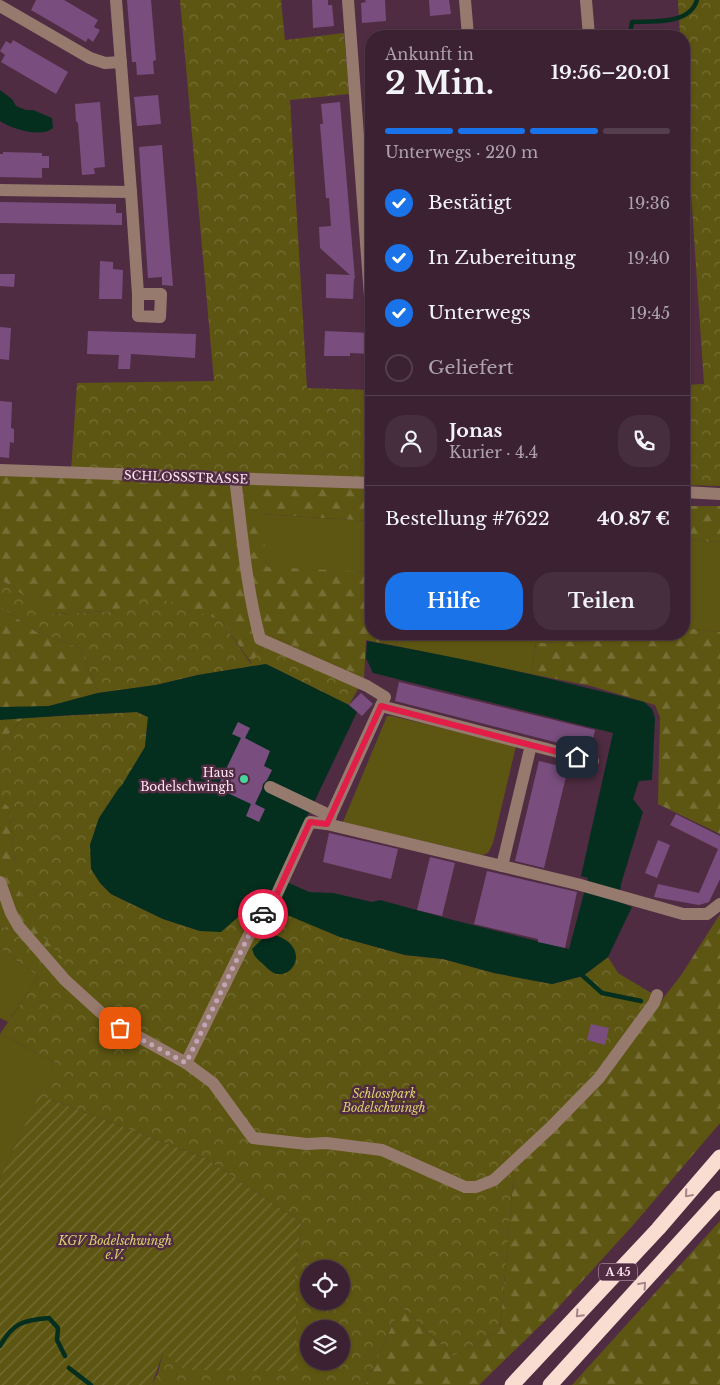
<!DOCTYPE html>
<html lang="de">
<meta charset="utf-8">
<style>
:root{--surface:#3c2132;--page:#472e3e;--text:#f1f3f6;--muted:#aca3ac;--line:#553e4d;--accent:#1a73e8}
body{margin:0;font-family:"Libre Baskerville",serif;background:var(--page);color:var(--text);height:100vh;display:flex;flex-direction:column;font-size:19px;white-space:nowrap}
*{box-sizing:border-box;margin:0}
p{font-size:16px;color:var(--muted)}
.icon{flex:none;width:28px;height:28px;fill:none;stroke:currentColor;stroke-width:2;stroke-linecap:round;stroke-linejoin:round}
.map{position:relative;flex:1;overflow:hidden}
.drawer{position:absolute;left:365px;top:30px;width:325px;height:610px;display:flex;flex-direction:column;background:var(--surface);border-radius:20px;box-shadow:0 1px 4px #0004,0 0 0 1px var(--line)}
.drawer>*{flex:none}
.controls{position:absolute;left:300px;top:1260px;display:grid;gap:10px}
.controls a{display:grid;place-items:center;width:50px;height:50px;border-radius:50%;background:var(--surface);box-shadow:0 1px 4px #0004,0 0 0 1px var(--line);font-size:25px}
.pin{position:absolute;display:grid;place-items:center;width:42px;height:42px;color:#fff;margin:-21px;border-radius:10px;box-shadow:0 2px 8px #0006}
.courier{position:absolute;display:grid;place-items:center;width:50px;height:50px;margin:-25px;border:4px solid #e11d48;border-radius:50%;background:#fff;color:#222;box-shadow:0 1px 6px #0007}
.head em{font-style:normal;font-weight:700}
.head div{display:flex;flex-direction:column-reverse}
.head{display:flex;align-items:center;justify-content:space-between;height:85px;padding:0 20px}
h1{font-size:32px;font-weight:700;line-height:38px}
.bar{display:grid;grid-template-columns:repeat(4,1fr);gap:8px 5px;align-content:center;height:60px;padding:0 20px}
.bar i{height:6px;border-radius:4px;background:var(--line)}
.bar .on{background:var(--accent)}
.bar p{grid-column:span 4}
.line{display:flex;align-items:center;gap:12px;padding:0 20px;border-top:1px solid var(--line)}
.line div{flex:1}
.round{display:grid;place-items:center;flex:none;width:52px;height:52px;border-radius:20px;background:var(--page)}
ol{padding:0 20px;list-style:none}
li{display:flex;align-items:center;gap:15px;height:55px}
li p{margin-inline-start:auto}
li .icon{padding:5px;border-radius:50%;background:var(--accent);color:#fff;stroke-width:4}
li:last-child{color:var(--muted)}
li i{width:28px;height:28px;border:2px solid var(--line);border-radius:50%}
.primary-button{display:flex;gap:10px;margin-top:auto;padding:10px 20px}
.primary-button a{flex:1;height:58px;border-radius:20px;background:var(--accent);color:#fff;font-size:20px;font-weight:700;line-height:58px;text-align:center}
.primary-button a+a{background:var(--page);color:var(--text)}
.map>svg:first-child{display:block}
.grass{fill:#5d5612}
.forest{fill:url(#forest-firs)}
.park{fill:url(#park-crowns);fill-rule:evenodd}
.garden{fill:url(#garden-furrows)}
.water{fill:#042f1f}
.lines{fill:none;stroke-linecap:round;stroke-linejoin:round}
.stream{stroke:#042f1f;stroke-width:4.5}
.building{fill:#794e7e}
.minor{stroke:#977a6e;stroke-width:12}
.highway{stroke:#faddd1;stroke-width:15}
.oneway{stroke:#a5848a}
.done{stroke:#c2a6b6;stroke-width:5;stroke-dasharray:0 9}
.route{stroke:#e11d48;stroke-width:6}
.poi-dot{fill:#47d49d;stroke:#502c42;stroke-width:2}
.labels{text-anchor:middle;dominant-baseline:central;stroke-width:5;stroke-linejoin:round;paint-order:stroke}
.shield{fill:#502c42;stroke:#caafbf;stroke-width:1}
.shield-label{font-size:11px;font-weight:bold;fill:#ffe7f4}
.street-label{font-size:12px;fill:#ffe7f4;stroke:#502c42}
.poi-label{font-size:12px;fill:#ffe7f4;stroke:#502c42;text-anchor:end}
.park-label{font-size:12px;font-style:italic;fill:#dbd16f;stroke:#502c42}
</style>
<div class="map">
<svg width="720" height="1385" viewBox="0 0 720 1385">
<defs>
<pattern id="forest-firs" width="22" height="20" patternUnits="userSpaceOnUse" patternTransform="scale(1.25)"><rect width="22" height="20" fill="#5d5612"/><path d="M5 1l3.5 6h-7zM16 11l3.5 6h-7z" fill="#756e35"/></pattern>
<pattern id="park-crowns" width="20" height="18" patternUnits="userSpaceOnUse" patternTransform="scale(1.25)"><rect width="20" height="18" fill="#5d5612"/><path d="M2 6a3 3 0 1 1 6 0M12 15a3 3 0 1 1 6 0" fill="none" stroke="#756e35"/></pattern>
<pattern id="garden-furrows" width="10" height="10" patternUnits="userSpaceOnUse" patternTransform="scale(1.25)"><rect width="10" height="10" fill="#5d5612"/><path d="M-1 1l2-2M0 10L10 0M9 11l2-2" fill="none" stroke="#756e35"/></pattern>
</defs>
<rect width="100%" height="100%" fill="#502c42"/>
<!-- grass -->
<g class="grass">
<path d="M260,514L371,521V572L267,568Z"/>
<path d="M684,540L720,542V632L684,628Z"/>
<path d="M398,634H594L589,641L536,643L531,674L396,646Z"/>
<path d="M387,716H392L516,746L493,843L488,853L482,855L343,822Z"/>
<path d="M0,948L39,977L8,1022L0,1018Z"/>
<path d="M0,1034L55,1062L0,1178Z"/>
</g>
<!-- forest -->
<g class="forest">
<path d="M0,470L371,489V521L261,514L267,567L371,572V634H398L396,646L366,640L364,678L270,635L252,664L221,620L116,611L50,614L0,579Z"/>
<path d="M684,506H720V542L684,540Z"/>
<path d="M0,606L35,631L80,648L98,693L49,706L23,718L0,744Z"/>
<path d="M684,628L720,632V834L658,804L660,717L655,705L591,686L531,674L536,643L589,641L594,634H684Z"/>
<path d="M0,801L9,806L15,864L66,962L0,926Z"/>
<path d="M720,914V1123L635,1223L554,1312L479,1385H365L401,1306L453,1356L500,1331L514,1170L601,1079L682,974Z"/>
<path d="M720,1221V1385H572Z"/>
</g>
<!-- park -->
<g class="park">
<path d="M180,0H281L285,40L344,33L349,94L290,100L307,388L371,390V480L71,472L77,383L214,381Z"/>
<path d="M678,0H720V486L684,485V385L704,384L684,89V36H680Z"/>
<path d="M0,579L51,614L116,611L141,592L221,620L251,664L270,635L364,678L349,705L266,664L198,675L156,685L98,693L80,648L35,631L0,606Z"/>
<path d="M137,712L148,717L145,747L122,786L119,788L99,818L90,845L100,883L111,894L163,919L200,931L261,890L280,897L276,909L340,937L405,955L443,959L494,973L552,984L583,976L608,957L618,973L653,994L661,1002L601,1079L514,1170L500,1331L453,1356L401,1306L365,1385H152L158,1373L163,1351L295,1271L301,1222L205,1158L39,1095L55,1062L0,1034L39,977L0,948V926L64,960L24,916L15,864L9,807L0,801V744L23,718ZM309,1269H341V1301H309ZM309,1329H341V1361H309Z"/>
</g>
<!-- garden -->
<path class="garden" d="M39,1095L205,1158L301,1222L295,1271L297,1371L185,1370L163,1352L152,1385H0V1178Z"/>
<!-- water -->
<g class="water">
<path d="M0,90L12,99L16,106L26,110H33L52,118L53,128C42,138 11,129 0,121Z"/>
<path d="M367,641C460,657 553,679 644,702L652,709L655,718L652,780L639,781L633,799L643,812L621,884L619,902L632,907L608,957L583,976L552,984L494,973L443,959L405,955L340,937L275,910L280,897L269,891L262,890L257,893L237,918L221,932L200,931L163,919L111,894L100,883L91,869L90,845L99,818L119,788L122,785L145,747L148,717L137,712L71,715L0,720V707L49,706L98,693L156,685L198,675L266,664L349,705L357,712L278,878L309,892L333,893L372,902L380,900L453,920L569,949L588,878L581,876L613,733L373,673L366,658Z"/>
<path d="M268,933C316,944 292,984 272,972C269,970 266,967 263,964C257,959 254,957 252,949Z"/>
</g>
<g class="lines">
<!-- stream -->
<g class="stream">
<path d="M630,34L632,22C652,21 690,25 697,0"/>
<path d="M583,976L602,993L641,1001"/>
<path d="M0,1346C13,1323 23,1320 49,1318L58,1328L57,1340L65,1356"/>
<path d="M69,1368L91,1385"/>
</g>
</g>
<!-- building -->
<g class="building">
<path d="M36,0H64L98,20L94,27L100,30L93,42L88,38L86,42L31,10Z"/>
<path d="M127,0H151L156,60L153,61L154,74L137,75L136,62H132Z"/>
<path d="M312,0H328V5H332L334,26L313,28Z"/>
<path d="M365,0H385L386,21L362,23L361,3L366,2Z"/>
<path d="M429,0H449L451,14L430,16Z"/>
<path d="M13,40L68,72L56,94L1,62L5,55L0,51L6,41L11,44Z"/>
<path d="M158,95L161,124L137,126L134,97Z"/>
<path d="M100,102L105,167L94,168L95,174L82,175L78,123L76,121L75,104Z"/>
<path d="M340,102L355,279L354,278L353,299L326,298V274L350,275L320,248L319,227L331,226L329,198H326L320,124H323L321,104Z"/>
<path d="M162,145L169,236L173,286L162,285V277L148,278L139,147Z"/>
<path d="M3,152L42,153V156H49V168H42V178L0,177V154H3Z"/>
<path d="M0,202L116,204V213H122V225L0,223Z"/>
<path d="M100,261L113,262V269L123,270L122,299H99Z"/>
<path d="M0,274H15L14,287L0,286Z"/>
<path d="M0,327L11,328L9,360L0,359Z"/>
<path d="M88,331L196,334L195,358L131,354L130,369H118L119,355L87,354Z"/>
<path d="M325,331L371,333V354L350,353V356H324Z"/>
<path d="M0,401L12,402L11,428L14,429V443L10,442L9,458L0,457Z"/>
<path d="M399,682L595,730L590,751L395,701Z"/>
<path d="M361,693L373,704L362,716L349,705Z"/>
<path d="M238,722L250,728L245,738L270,751L264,766L272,770L267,780L263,784L262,789L255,804L265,809L259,822L246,816L251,804L217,788L241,738L232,734Z"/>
<path d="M539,761L568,768L544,868L515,861Z"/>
<path d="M676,814L720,836V879L709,902L699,905L654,897L658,884L699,893L718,849L670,825Z"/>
<path d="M329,833L398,849L391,879L323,862Z"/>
<path d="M658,840L670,845L657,878L645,873Z"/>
<path d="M430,857L455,863L442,916L417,910Z"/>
<path d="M487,871L577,892L565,948L538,942V939L474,924Z"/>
<path d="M591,1024L609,1028L605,1045L587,1040Z"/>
</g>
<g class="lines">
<!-- minor -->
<g class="minor">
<path d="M116,0L131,192L138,294V316L160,317L161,294H138"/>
<path d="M348,0L371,310"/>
<path d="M465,0L468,36"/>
<path d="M586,0L589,36"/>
<path d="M0,6L90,58L105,63L121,62"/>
<path d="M0,190L131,192"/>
<path d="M0,470L371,483"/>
<path d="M235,478C242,532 246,587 260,639L367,686L385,697L327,824L577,884L683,914H707L720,904"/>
<path d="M684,492L720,494"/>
<path d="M381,706L593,761"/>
<path d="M270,787L331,816"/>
<path d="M502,866L531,745"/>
<path d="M0,882L11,913L19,927L65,980L110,1021L186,1063L213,1083L253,1138L307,1144L326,1143L382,1150L465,1187H476L494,1180L550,1128L599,1078L654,1003L657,995"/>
<path d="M186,1063L249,935L275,898L310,822L327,824"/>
</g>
<!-- highway -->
<g class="highway">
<path d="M512,1385L658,1229L720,1157"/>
<path d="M550,1385L720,1198"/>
</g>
</g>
<!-- one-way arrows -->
<defs><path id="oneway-chevron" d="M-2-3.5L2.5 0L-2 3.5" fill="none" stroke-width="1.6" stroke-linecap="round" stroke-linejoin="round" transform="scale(1.25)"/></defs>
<g class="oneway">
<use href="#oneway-chevron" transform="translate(688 1194) rotate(131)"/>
<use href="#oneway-chevron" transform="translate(643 1285) rotate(-48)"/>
<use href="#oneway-chevron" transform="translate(579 1314) rotate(133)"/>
</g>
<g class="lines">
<!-- done -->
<path class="done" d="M120,1028L186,1063L249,935L263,914"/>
<!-- route -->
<path class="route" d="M263,914L275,898L310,822L327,824L381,706L577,757"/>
</g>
<!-- markers -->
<circle class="poi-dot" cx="244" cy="779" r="5"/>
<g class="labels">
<!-- shield labels -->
<rect class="shield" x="599" y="1263.5" width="38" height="17" rx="4"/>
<g class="shield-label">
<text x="618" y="1272">A 45</text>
</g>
<!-- street labels -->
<g class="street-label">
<text transform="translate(186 477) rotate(2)">SCHLOSSSTRASSE</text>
</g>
<!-- poi labels -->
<g class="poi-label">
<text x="234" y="772">Haus<tspan x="234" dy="14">Bodelschwingh</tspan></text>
</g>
<!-- park labels -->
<g class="park-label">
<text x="384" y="1093">Schlosspark<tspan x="384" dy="14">Bodelschwingh</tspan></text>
<text x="115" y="1240">KGV Bodelschwingh<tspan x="115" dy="14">e.V.</tspan></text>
</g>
</g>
</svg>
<div class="controls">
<a><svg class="icon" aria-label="locate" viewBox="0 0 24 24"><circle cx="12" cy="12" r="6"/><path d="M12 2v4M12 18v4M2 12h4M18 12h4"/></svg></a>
<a><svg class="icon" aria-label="layers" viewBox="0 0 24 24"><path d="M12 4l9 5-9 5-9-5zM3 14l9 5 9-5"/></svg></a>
</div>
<div class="pin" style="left:120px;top:1028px;background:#ea580c"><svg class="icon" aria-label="bag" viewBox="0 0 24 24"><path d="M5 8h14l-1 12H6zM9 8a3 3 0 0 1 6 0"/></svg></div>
<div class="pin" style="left:577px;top:757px;background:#1f2937"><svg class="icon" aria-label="home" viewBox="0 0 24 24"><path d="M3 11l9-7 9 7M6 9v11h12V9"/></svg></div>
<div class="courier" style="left:263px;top:914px"><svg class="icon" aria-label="car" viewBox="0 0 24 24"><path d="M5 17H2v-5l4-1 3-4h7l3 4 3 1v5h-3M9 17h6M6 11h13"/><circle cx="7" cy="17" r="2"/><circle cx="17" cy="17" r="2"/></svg></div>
<section class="drawer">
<div class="head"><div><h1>2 Min.</h1><p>Ankunft in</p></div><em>19:56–20:01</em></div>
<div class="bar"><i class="on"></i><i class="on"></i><i class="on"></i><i></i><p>Unterwegs · 220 m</p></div>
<ol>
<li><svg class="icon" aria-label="check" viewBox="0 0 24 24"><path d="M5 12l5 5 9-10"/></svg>Bestätigt<p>19:36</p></li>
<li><svg class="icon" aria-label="check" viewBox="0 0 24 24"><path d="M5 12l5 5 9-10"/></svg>In Zubereitung<p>19:40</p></li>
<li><svg class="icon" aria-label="check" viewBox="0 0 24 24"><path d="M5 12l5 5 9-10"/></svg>Unterwegs<p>19:45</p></li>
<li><i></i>Geliefert</li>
</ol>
<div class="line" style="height:90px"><a class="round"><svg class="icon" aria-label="person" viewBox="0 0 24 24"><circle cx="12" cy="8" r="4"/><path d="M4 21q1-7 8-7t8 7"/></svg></a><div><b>Jonas</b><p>Kurier · 4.4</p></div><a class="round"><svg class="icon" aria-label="phone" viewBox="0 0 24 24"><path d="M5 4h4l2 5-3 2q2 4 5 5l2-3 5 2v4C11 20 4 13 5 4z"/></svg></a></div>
<div class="line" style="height:65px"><div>Bestellung #7622</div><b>40.87 €</b></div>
<div class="primary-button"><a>Hilfe</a><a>Teilen</a></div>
</section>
</div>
